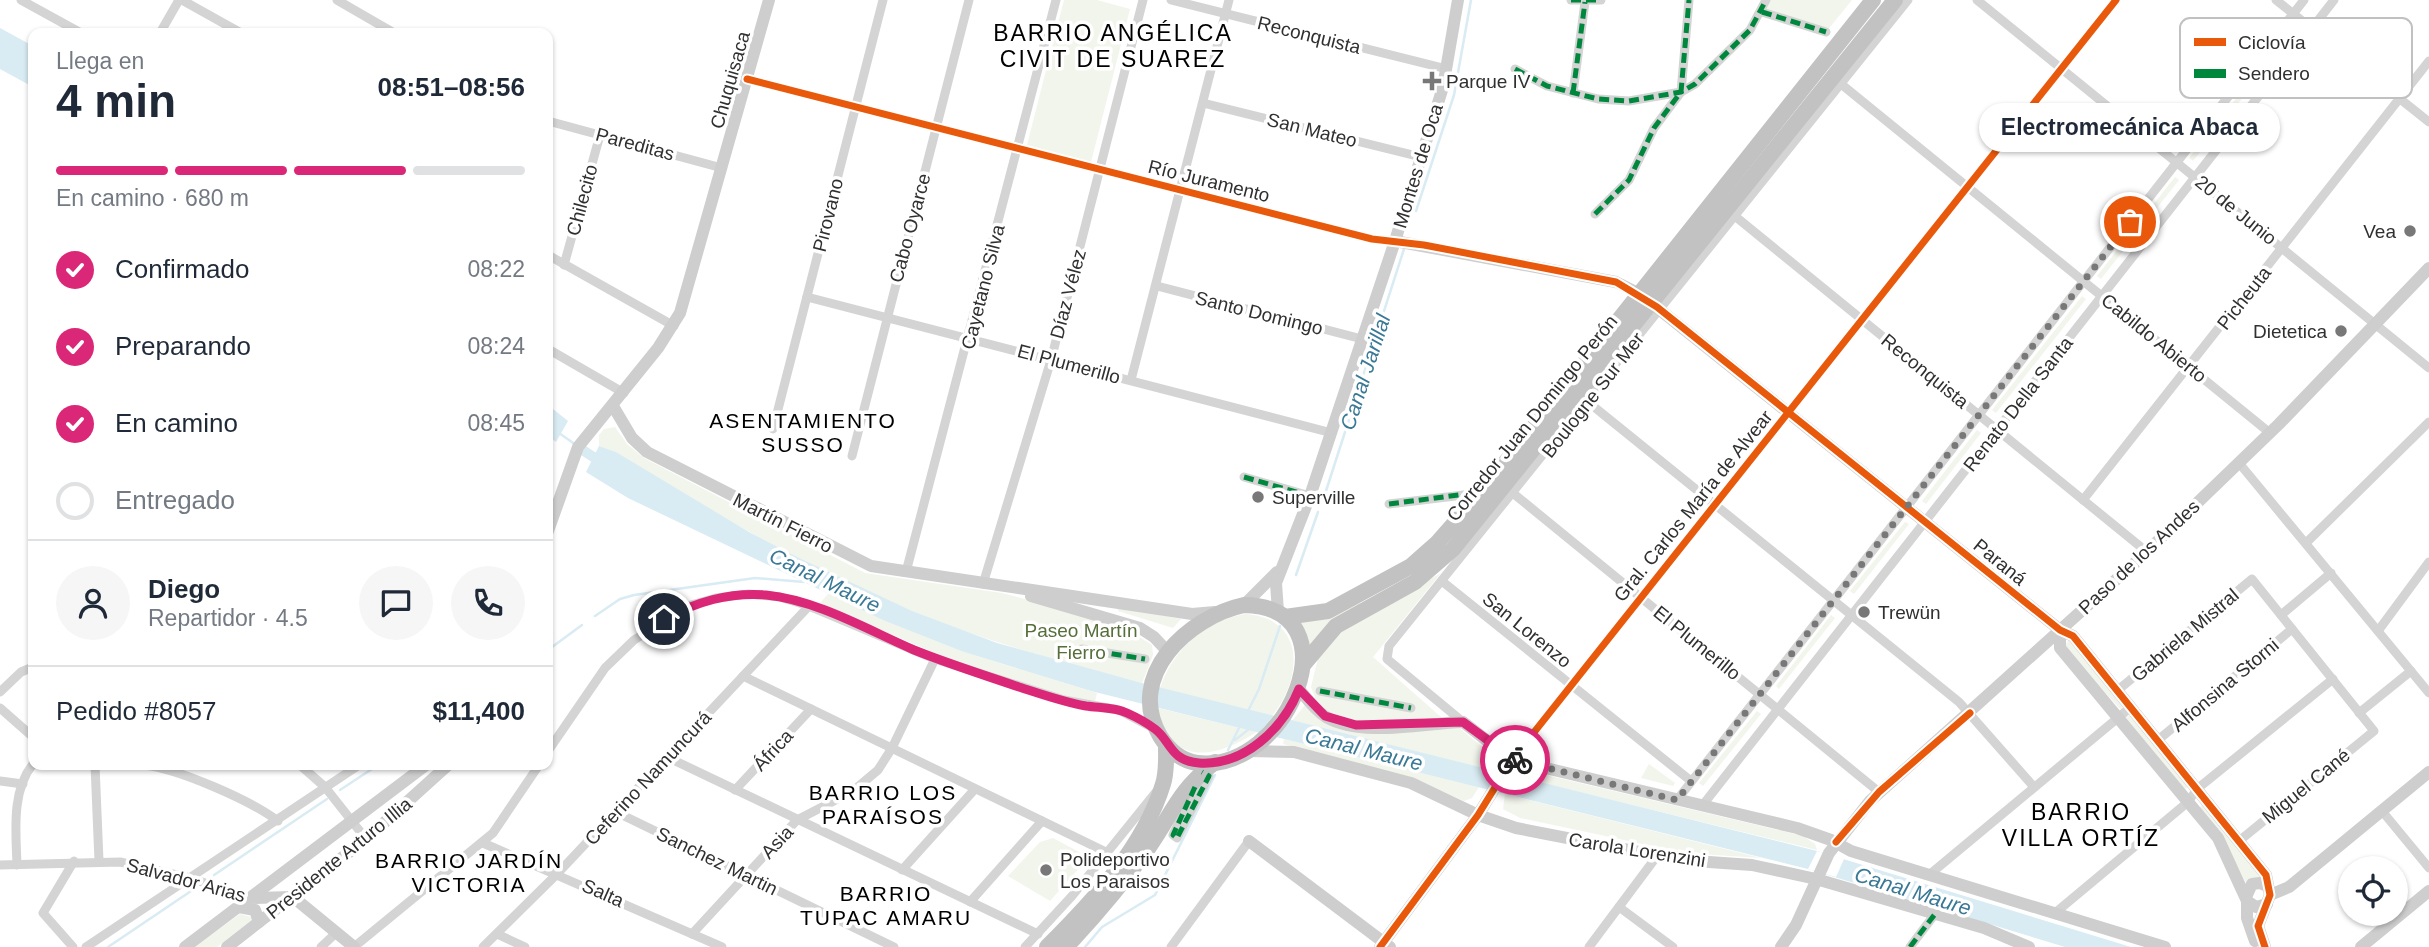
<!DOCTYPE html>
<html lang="es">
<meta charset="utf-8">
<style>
:root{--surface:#fff;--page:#f6f6f7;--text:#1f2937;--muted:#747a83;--line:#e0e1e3;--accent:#db2777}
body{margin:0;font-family:Arial,sans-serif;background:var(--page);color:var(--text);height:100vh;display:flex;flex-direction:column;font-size:26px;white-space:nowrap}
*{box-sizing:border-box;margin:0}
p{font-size:23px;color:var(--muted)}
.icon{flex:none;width:38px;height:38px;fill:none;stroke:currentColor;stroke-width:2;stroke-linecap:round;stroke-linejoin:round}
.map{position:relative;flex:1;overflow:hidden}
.side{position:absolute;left:28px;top:28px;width:525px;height:742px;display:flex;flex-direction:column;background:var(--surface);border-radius:14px;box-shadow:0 2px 5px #0004}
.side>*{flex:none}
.tools{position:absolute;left:2338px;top:856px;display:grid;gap:14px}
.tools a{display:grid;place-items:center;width:70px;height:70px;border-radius:50%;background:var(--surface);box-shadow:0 2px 5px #0004;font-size:35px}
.pin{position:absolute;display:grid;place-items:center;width:60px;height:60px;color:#fff;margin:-30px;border:4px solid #fff;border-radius:50%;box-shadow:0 2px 7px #0007}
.courier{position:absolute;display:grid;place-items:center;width:70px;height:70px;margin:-35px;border:5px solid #db2777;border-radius:50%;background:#fff;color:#222;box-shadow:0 2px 9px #0007}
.bubble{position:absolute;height:49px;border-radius:24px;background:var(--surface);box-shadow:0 2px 5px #0004;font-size:23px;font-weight:700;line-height:49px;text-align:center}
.summary em{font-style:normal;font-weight:700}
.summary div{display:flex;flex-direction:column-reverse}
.summary{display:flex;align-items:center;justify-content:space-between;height:119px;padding:0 28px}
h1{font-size:46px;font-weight:700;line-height:52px}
.bar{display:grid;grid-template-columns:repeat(4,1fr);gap:10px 7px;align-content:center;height:84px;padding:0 28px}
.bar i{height:9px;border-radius:5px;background:var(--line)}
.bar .current{background:var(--accent)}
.bar p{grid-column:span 4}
.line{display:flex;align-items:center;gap:18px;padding:0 28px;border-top:2px solid var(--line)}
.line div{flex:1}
.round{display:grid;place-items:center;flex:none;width:74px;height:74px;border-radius:37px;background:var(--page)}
ol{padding:0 28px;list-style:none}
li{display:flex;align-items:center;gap:21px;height:77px}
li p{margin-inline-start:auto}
li .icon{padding:7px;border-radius:50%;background:var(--accent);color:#fff;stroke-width:4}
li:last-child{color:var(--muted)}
li i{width:38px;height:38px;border:4px solid var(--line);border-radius:50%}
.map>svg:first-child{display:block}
.green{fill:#f2f5ec}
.water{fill:#d9ebf3}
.pier{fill:#fff}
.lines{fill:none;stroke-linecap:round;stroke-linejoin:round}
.stream{stroke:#d9ebf3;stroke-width:2.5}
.canal{stroke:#d9ebf3;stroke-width:10}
.street{stroke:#d4d4d4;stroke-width:9}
.secondary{stroke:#cecece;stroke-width:12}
.highway{stroke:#c2c2c2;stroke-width:16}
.quiet{stroke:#00873e;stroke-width:5;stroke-dasharray:10 5;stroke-linecap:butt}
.cycleway-casing{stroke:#fff;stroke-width:11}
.cycleway{stroke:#e8590c;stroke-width:7}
.done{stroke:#787878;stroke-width:7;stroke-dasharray:0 12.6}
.route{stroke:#db2777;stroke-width:9}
.poi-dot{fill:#787878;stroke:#fff;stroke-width:2.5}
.labels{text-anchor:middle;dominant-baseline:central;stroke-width:7;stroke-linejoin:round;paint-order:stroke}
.street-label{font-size:19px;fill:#303030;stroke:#fff}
.poi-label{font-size:19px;fill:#303030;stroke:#fff;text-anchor:start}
.park-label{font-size:19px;fill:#566e3a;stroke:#fff}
.water-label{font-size:21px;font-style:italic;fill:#397996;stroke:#fff}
.neighbourhood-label{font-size:21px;letter-spacing:2px;fill:#000;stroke:#fff}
.quarter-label{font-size:23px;letter-spacing:2px;fill:#000;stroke:#fff}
.key{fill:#fff;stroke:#c1c1c1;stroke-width:2}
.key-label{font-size:19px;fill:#303030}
</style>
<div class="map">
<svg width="2429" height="947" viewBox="0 0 2429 947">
<rect width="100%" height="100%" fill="#fff"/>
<!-- green -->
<g class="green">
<path d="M1064,0H1097L1130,9L1091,162L1027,145Z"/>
<path d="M1766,0H1852L1826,32L1762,12Z"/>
<path d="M2291,29L2295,31L2193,161L2189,158Z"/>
<path d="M2175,177L2179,180L2101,279L2097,276Z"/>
<path d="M2082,296L2086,299L1996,413L1992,410Z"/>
<path d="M615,427L627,444L644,458L865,573L1002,593L1119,624L1152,645L1153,655L1142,683C1065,663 988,642 914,612C809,569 711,512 616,452L599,446V435L604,429Z"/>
<path d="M1977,430L1981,433L1926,504L1922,501Z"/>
<path d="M1905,522L1909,524L1854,594L1850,591Z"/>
<path d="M1441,573L1373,657L1442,718L1358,721L1328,712L1316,700L1311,687L1318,658L1339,631Z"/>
<path d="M828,594L964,652L1097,693L1095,702C999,686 908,641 820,603Z"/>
<path d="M1359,602L1362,606L1309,646L1298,619Z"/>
<path d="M1118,607L1181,619L1173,628L1118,611Z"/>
<path d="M1245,614C1306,618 1303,678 1272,716L1160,688C1173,649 1205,621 1245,614Z"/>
<path d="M1831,615L1835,618L1779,689L1776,686Z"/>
<path d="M2069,640L2123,707L2121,710L2064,647Z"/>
<path d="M1305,705L1320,719L1458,727L1490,753V770L1292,721Z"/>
<path d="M1158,708L1256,732C1217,759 1169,767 1158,708Z"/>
<path d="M1757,711L1761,714L1703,786L1699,783Z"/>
<path d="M2130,715L2188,787L2185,789L2125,718Z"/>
<path d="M1284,739L1479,787L1472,798L1464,801L1413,778L1283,744Z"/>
<path d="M1649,764L1675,783L1673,786L1641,778Z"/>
<path d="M1533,772L1803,836L1815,844L1817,850L1517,777Z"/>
<path d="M1505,794L1761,858L1685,853L1520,818L1503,809Z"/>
<path d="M2202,805L2263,878L2246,883L2224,839L2199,808Z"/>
<path d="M1053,838L1081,853L1083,864L1050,901L1008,876L1040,842Z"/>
<path d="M240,914L254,918L217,947H194Z"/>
</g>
<!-- water -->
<g class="water">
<path d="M0,28L33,46V87L0,69Z"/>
<path d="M548,405L568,421L556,442L548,436Z"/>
<path d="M599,446L616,452L749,532L799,558L912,611L997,643L1142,683L1817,851L2131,947H2065L1808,869L1091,691L964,652L883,620L628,498L586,472Z"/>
</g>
<!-- pier -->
<path class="pier" d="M1817,851L1844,859L1836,877L1808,869Z"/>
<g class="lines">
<!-- stream -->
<g class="stream">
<path d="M1416,211L1454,95L1471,0"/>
<path d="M559,433L576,445"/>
<path d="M1325,494L1404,249"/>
<path d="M1296,575L1318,512"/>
<path d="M595,616L620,599L634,595L755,578L804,582"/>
<path d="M548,650L582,625"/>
<path d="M1248,711L1259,689L1280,626"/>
<path d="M1235,740L1249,729"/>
<path d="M1228,750L1240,726"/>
<path d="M340,790L378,765"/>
<path d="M214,875L327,799"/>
<path d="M108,947L197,887"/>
<path d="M1085,947L1102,927L1155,895L1215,775"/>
</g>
<!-- canal -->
<path class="canal" d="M578,447L604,464"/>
<!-- street -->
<g class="street">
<path d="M21,0L81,33"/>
<path d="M182,0L241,33"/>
<path d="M337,0L394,33"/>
<path d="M1171,0L1447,69"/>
<path d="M1571,0H1601"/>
<path d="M1977,0L2429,368"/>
<path d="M2276,0L2429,122"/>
<path d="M1762,12L1826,32"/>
<path d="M160,33L179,0"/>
<path d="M1515,69L1547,86L1598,99L1629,101L1681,92L1695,84L1750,30L1766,0"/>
<path d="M747,79L1372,239L1395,241"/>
<path d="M1841,84L2270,433"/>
<path d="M1573,93L1585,2"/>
<path d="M1203,103L1421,157"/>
<path d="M548,121L722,168"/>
<path d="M1595,214L1629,180L1654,128L1681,92L1689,0"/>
<path d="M1736,217L2147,552"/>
<path d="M548,255L674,326"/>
<path d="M564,265L600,135"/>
<path d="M1157,286L1362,339"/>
<path d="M807,297L1332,433"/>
<path d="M548,349L624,393"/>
<path d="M1131,380L1229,0"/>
<path d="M1588,402L1959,702L2034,787"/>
<path d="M773,429L883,0"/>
<path d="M852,456L969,0"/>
<path d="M2239,463L2429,693"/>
<path d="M1244,477L1310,496"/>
<path d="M1514,494L1879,792"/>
<path d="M2083,500L2429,61"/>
<path d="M1389,504L1480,493"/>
<path d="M2306,543L2429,422"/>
<path d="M906,572L1056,0"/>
<path d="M1443,582L1691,781"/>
<path d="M983,584L1051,360L1143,0"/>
<path d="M2281,615L2331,573"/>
<path d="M2378,631L2429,562"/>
<path d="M1082,649L1145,659"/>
<path d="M743,676L1106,852"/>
<path d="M2118,690L2252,579L2374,731L2239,841"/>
<path d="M1320,691L1411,708"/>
<path d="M0,692L21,672L33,667"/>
<path d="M0,708L33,737"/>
<path d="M2359,713L2411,671"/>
<path d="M1463,722L1387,659L1389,646L1908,0"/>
<path d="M2158,740L2292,629"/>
<path d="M548,751L605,668L634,640L691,605L716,598L749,594L780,597L809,606L935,659L1064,700L1119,710L1155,729"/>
<path d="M667,757L1038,934"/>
<path d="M1512,760L2116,0"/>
<path d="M95,765L99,861"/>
<path d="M143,765C177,768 250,800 278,821"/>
<path d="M300,765L325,787L366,839"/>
<path d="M0,781L23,784"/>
<path d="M1195,788L1173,835L1177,838L1209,776L1202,772"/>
<path d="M735,790L811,709"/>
<path d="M1677,800L2304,0"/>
<path d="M1702,806L2334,0"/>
<path d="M2382,811L2429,868"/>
<path d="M616,812L894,947"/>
<path d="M483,843L722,947"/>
<path d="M0,865L120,862L190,878L250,898"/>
<path d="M17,865C16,833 11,791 33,764"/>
<path d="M902,870L975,789"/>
<path d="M1929,875L2131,707"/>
<path d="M970,902L1042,821"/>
<path d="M1619,907L1673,947"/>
<path d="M2055,913L2188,802L2197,789L2333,679"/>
<path d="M497,934L525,947"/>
<path d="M692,934L797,820L853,791L878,770L892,748L935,659"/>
<path d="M73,947L43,913L74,861"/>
<path d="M86,947L359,765"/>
<path d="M321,947L336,933"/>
<path d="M354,947L493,833L539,765"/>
<path d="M483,947L558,873L809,606"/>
<path d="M1025,947L1072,896L1156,792"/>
<path d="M1171,947L1249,841"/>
<path d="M1589,947L1657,856"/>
<path d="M1910,947L1935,914"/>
</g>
<!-- secondary -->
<g class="secondary">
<path d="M1395,241L1616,282L1640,294L2060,630L2073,636L2266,875L2270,895L2258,926L2265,947"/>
<path d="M613,406L632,438L647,452L871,566L1192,614L1215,612"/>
<path d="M548,531L578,447L658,348L680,313L769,0"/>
<path d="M1031,596L1140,628L1154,637L1168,652"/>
<path d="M1244,605L1277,572"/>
<path d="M1278,612L1276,583L1310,496L1395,241L1443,87L1458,0"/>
<path d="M2060,630V648L2218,838L2247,901L2256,907L2267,904"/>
<path d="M1299,689C1307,699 1315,710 1326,717C1363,738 1423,723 1463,722L1512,760L1797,828L1831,840L1851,851L2165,947"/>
<path d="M1248,751L1294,752L1411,783L1478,815L1516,828L1680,860L1752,865L1816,879L1984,928L2029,947"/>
<path d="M1249,841L1390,947"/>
<path d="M2270,895L2289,887L2429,772"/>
<path d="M2246,897L2252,884L2260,883L2267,886"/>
<path d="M250,898L293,897L354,947"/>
<path d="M2247,901V918L2255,941"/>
<path d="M239,907L255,910L259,922"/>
<path d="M185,947L426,765"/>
<path d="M227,947L366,839L448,765"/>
<path d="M1380,947L1478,815L1512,760"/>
<path d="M1781,947L1796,925L1829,853L1870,801L2138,560L2279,424L2429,268"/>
<path d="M2361,947L2429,891"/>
</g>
<!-- highway -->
<g class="highway">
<path d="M1244,605C1357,607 1288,774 1197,763C1181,761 1168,749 1160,736C1125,676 1188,617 1244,605Z"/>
<path d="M1285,617L1328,611L1411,566L1437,543L1482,492L1873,0"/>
<path d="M1303,665L1336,626L1415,582L1453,549L1895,0"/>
<path d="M1047,947C1093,901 1144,847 1163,784C1167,772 1166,758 1166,746"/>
<path d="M1066,947C1096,915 1123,883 1149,847C1174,811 1177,792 1215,762"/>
</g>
<!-- quiet -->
<g class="quiet">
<path d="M1571,0H1601"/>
<path d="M1762,12L1826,32"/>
<path d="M1515,69L1547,86L1598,99L1629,101L1681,92L1695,84L1750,30L1766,0"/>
<path d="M1573,93L1585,2"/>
<path d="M1595,214L1629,180L1654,128L1681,92L1689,0"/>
<path d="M1244,477L1310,496"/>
<path d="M1389,504L1482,492"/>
<path d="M1082,649L1145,659"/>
<path d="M1320,691L1411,708"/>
<path d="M1195,787L1173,835L1177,838L1209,776L1202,772"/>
<path d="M1910,947L1935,914"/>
</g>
<!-- cycleway casing -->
<g class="cycleway-casing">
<g id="cycleway">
<path d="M747,79L1372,239L1424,245L1616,282L1657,307L2060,630L2073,636L2266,875L2270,895L2258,926L2265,947"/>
<path d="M1836,842L1879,792L1970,713"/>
<path d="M1380,947L1478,815L1512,760L2116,0"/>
</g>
</g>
<!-- cycleway -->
<use href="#cycleway" class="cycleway"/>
</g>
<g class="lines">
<!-- done -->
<path class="done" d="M1515,760L1677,800L2130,222"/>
<!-- route -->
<path class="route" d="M664,619C697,602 728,592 766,595C817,600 868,630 914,650C949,664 984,675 1019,687C1041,694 1063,702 1086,706C1100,708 1114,707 1127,713C1136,717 1147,723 1155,729C1171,741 1170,761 1199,763C1244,766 1283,729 1299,689L1325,716L1356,725L1463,722L1515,760"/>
</g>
<!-- markers -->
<g class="poi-dot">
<path d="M1428.5 70.5h7v7h7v7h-7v7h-7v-7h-7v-7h7z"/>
<circle cx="2410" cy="231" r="7"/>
<circle cx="2341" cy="331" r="7"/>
<circle cx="1258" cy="497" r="7"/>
<circle cx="1864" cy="612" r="7"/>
<circle cx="1046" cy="870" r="7"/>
</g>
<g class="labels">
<!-- street labels -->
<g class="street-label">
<text transform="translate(1309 35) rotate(14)">Reconquista</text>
<text transform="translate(730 80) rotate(-74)">Chuquisaca</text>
<text transform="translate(1312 130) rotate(14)">San Mateo</text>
<text transform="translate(635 144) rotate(15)">Pareditas</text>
<text transform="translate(1418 166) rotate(-73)">Montes de Oca</text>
<text transform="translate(1209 181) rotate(14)">Río Juramento</text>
<text transform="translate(582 200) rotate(-75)">Chilecito</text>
<text transform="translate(2236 210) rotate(39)">20 de Junio</text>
<text transform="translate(828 215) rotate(-76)">Pirovano</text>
<text transform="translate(910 228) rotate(-75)">Cabo Oyarce</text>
<text transform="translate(983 287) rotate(-76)">Cayetano Silva</text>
<text transform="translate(1068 294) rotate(-75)">Díaz Vélez</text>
<text transform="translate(2244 298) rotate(-52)">Picheuta</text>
<text transform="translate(1259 313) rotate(14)">Santo Domingo</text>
<text transform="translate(2154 338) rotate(39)">Cabildo Abierto</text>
<text transform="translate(1069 364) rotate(15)">El Plumerillo</text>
<text transform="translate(1925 371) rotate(39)">Reconquista</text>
<text transform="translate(1593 395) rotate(-52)">Boulogne Sur Mer</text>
<text transform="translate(2018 404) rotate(-52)">Renato Della Santa</text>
<text transform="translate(1532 418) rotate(-51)">Corredor Juan Domingo Perón</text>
<text transform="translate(1693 506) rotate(-51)">Gral. Carlos María de Alvear</text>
<text transform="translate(783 523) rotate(27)">Martín Fierro</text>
<text transform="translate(2139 557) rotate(-43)">Paso de los Andes</text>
<text transform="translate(2000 562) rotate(39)">Paraná</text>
<text transform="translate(1527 630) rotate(39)">San Lorenzo</text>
<text transform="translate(2185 635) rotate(-40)">Gabriela Mistral</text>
<text transform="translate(1697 643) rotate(39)">El Plumerillo</text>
<text transform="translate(2225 685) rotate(-40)">Alfonsina Storni</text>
<text transform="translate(773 750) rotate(-47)">África</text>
<text transform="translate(648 778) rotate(-47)">Ceferino Namuncurá</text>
<text transform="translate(2306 786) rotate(-39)">Miguel Cané</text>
<text transform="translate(777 842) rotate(-47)">Asia</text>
<text transform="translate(1637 850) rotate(9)">Carola Lorenzini</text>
<text transform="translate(339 858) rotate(-39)">Presidente Arturo Illia</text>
<text transform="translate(717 861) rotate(26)">Sanchez Martin</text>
<text transform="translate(186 880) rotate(15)">Salvador Arias</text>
<text transform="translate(603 893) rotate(24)">Salta</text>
</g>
<!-- poi labels -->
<g class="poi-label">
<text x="1446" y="81">Parque IV</text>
<text x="2396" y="231" text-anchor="end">Vea</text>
<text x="2327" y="331" text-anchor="end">Dietetica</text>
<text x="1272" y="497">Superville</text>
<text x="1878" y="612">Trewün</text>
<text x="1060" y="859">Polideportivo<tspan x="1060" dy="22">Los Paraisos</tspan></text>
</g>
<!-- park labels -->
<g class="park-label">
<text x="1081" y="630">Paseo Martín<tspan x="1081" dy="22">Fierro</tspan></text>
</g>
<!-- water labels -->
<g class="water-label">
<text transform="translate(1365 372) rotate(-72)">Canal Jarillal</text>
<text transform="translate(825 580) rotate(26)">Canal Maure</text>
<text transform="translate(1364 749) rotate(14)">Canal Maure</text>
<text transform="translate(1913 891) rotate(17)">Canal Maure</text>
</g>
<!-- neighbourhood labels -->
<g class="neighbourhood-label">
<text x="803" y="420">ASENTAMIENTO<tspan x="803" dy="24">SUSSO</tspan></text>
<text x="883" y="792">BARRIO LOS<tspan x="883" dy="24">PARAÍSOS</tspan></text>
<text x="469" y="860">BARRIO JARDÍN<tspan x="469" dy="24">VICTORIA</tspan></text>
<text x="886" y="893">BARRIO<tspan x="886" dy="24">TUPAC AMARU</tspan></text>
</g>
<!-- quarter labels -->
<g class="quarter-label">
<text x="1113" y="33">BARRIO ANGÉLICA<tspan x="1113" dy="26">CIVIT DE SUAREZ</tspan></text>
<text x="2081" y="812">BARRIO<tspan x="2081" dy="26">VILLA ORTÍZ</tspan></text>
</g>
</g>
<!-- legend -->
<rect x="2180" y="18" width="232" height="80" rx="10" class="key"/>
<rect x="2194" y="38" width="32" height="8" fill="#e8590c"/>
<rect x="2194" y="69" width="32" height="9" fill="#00873e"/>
<g class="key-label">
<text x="2238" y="49">Ciclovía</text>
<text x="2238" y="80">Sendero</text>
</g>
</svg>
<div class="tools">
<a><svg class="icon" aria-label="locate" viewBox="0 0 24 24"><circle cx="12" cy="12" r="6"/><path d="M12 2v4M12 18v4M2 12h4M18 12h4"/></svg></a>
</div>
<div class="pin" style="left:2130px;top:222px;background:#ea580c"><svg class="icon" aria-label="bag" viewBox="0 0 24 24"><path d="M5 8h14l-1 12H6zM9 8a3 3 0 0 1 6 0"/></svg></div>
<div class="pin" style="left:664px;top:619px;background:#1f2937"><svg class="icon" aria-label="home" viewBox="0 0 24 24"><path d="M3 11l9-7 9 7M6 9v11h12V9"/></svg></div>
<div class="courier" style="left:1515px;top:760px"><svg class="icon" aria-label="bike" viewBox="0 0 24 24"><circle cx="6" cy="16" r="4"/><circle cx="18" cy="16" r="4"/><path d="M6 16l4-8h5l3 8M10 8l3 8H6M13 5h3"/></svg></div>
<div class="bubble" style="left:1979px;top:103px;width:301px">Electromecánica Abaca</div>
<section class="side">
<div class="summary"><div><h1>4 min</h1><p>Llega en</p></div><em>08:51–08:56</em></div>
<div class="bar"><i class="current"></i><i class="current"></i><i class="current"></i><i></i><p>En camino · 680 m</p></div>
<ol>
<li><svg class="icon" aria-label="check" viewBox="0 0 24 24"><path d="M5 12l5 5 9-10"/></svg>Confirmado<p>08:22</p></li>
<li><svg class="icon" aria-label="check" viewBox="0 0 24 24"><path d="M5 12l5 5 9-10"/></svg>Preparando<p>08:24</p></li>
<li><svg class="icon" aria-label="check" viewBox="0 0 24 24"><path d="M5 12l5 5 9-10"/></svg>En camino<p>08:45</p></li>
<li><i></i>Entregado</li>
</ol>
<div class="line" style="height:126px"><a class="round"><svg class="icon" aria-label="person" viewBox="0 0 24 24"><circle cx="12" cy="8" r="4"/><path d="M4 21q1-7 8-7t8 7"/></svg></a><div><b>Diego</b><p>Repartidor · 4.5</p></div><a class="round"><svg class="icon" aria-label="chat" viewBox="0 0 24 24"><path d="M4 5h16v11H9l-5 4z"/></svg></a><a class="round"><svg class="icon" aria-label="phone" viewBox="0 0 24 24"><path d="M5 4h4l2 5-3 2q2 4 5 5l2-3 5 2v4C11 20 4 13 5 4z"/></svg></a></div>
<div class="line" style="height:91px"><div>Pedido #8057</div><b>$11,400</b></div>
</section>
</div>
